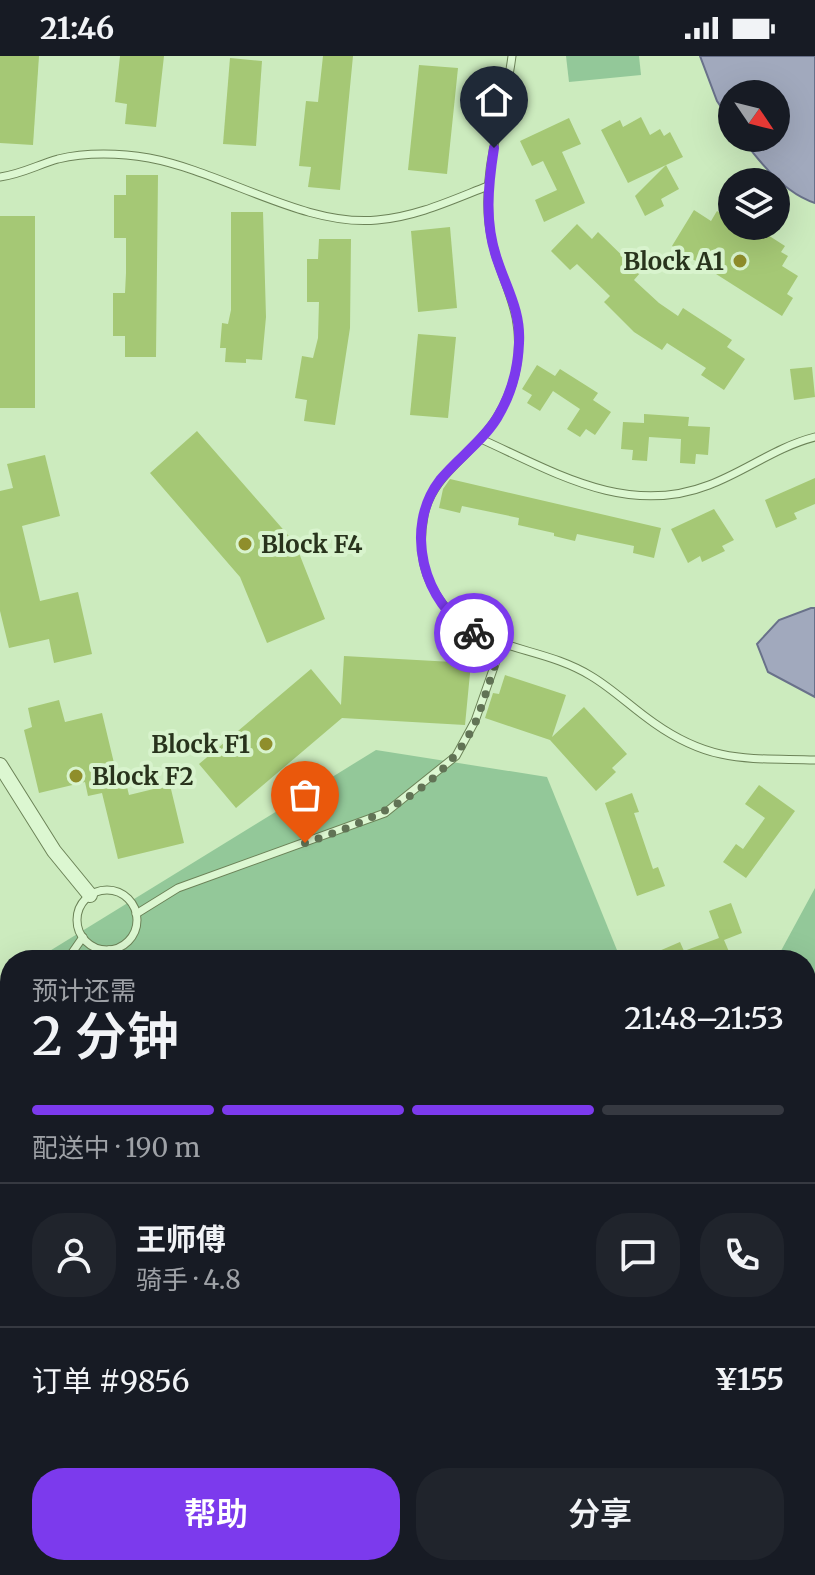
<!DOCTYPE html>
<html lang="zh">
<meta charset="utf-8">
<style>
:root{--surface:#171b24;--page:#20242c;--text:#f1f3f6;--muted:#9ea1a6;--line:#363941;--accent:#7c3aed}
body{margin:0;font-family:Merriweather,"Noto Sans SC",serif;background:var(--page);color:var(--text);height:100vh;display:flex;flex-direction:column;font-size:30px;white-space:nowrap}
*{box-sizing:border-box;margin:0}
p{font-size:26px;color:var(--muted)}
.icon{flex:none;width:44px;height:44px;fill:none;stroke:currentColor;stroke-width:2;stroke-linecap:round;stroke-linejoin:round}
.map{position:relative;flex:1;overflow:hidden}
.side{position:absolute;left:0px;top:894px;width:816px;height:626px;display:flex;flex-direction:column;background:var(--surface);border-radius:32px 32px 0 0;box-shadow:0 8px 32px #0002}
.side>*{flex:none}
.needle{width:52px;rotate:125deg}
.tools{position:absolute;left:718px;top:24px;display:grid;gap:16px}
.tools a{display:grid;place-items:center;width:72px;height:72px;border-radius:50%;background:var(--surface);box-shadow:0 8px 32px #0002;font-size:40px}
.pin{position:absolute;display:grid;place-items:center;width:68px;height:68px;color:#fff;margin:-82px -34px;border-radius:50% 50% 50% 0;rotate:-45deg;box-shadow:0 0 8px #0007}
.pin .icon{rotate:45deg}
.courier{position:absolute;display:grid;place-items:center;width:80px;height:80px;margin:-40px;border:6px solid #7c3aed;border-radius:50%;background:#fff;color:#222;box-shadow:0 2px 10px #0007}
.summary em{font-style:normal;font-weight:600}
.summary div{display:flex;flex-direction:column-reverse}
.summary{display:flex;align-items:center;justify-content:space-between;height:136px;padding:0 32px}
h1{font-size:52px;font-weight:600;line-height:60px}
.bar{display:grid;grid-template-columns:repeat(4,1fr);gap:12px 8px;align-content:center;height:96px;padding:0 32px}
.bar i{height:10px;border-radius:6px;background:var(--line)}
.bar .current{background:var(--accent)}
.bar p{grid-column:span 4}
.line{display:flex;align-items:center;gap:20px;padding:0 32px;border-top:2px solid var(--line)}
.line div{flex:1}
.round{display:grid;place-items:center;flex:none;width:84px;height:84px;border-radius:32px;background:var(--page)}
.cta{display:flex;gap:16px;margin-top:auto;padding:16px 32px}
.cta a{flex:1;height:92px;border-radius:32px;background:var(--accent);color:#fff;font-size:32px;font-weight:600;line-height:92px;text-align:center}
.cta a+a{background:var(--page);color:var(--text)}
.status{display:flex;justify-content:space-between;align-items:center;height:56px;padding:0 40px;background:var(--surface);direction:ltr}
.status svg{height:22px;fill:currentColor}
.map>svg:first-child{display:block}
.green{fill:#93c899}
.water{fill:#a1a9bd;stroke:#69718a;stroke-width:2}
.building{fill:#a5c875}
.lines{fill:none;stroke-linecap:round;stroke-linejoin:round}
.service-casing{stroke:#6c8358;stroke-width:9}
.minor-casing{stroke:#6c8358;stroke-width:16}
.trunk-casing{stroke:#3f502c;stroke-width:26}
.motorway-casing{stroke:#3f502c;stroke-width:28}
.service{stroke:#dcf7d1;stroke-width:7}
.minor{stroke:#dcf7d1;stroke-width:14}
.trunk{stroke:#9ee474;stroke-width:24}
.motorway{stroke:#8cd951;stroke-width:26}
.done{stroke:#617355;stroke-width:8;stroke-dasharray:0 14.4}
.route{stroke:#7c3aed;stroke-width:10}
.poi-dot{fill:#8f8e2b;stroke:#d8f3cd;stroke-width:3}
.labels{text-anchor:middle;dominant-baseline:central;stroke-width:8;stroke-linejoin:round;paint-order:stroke}
.poi-label{font-size:24px;font-weight:bold;fill:#28331c;stroke:#d8f3cd;text-anchor:end}
</style>
<div class="status"><b>21:46</b><svg viewBox="0 0 49 12"><path d="M0 12V9h3v3zM5 12V6h3v6zM10 12V3h3v9zM15 12V0h3v12zM26 1h20v11H26zM47 4h2v5h-2z"/></svg></div>
<div class="map">
<svg width="815" height="1519" viewBox="0 0 815 1519">
<rect width="100%" height="100%" fill="#ccebbe"/>
<!-- green -->
<g class="green">
<path d="M566,0H639L641,19L569,26Z"/>
<path d="M376,694L547,721L621,904H35Z"/>
<path d="M815,832V1443L806,1452V904H776Z"/>
<path d="M10,920V1019L0,1003V926Z"/>
<path d="M0,1368L10,1384V1510H102L110,1519H0Z"/>
<path d="M655,1510H780L777,1519H654Z"/>
</g>
<!-- water -->
<g class="water">
<path d="M700,0H815V147C786,138 759,106 742,82H776V38H732V67L717,45Z"/>
<path d="M811,552H815V641L768,616L757,588L779,564Z"/>
</g>
<!-- building -->
<g class="building">
<path d="M0,0H39L33,89L0,87Z"/>
<path d="M120,0H164L156,71L125,68L127,48L115,46Z"/>
<path d="M323,0H353L340,134L308,131L311,111L299,110L306,45L318,46Z"/>
<path d="M230,2L262,5L256,90L223,88Z"/>
<path d="M419,9L458,12L447,118L408,114Z"/>
<path d="M641,61L650,79L660,73L664,80L670,76L683,101L628,127L601,74L620,64L623,71Z"/>
<path d="M569,62L581,88L562,96L585,147L544,166L535,144L557,134L543,105L532,110L520,85Z"/>
<path d="M666,109L679,133L661,143L664,150L645,160L635,140Z"/>
<path d="M126,119H158L156,301H125V280H113V237H125L126,217V182H114V139H126Z"/>
<path d="M694,154L711,165L717,155L732,165V170H754L785,190L781,196L788,200L782,210L798,220L787,238L793,242L782,260L672,190Z"/>
<path d="M231,156H263L266,261L262,304L246,303V307L225,306L226,292H220L222,267L228,268L231,254Z"/>
<rect x="0" y="160" width="35" height="192"/>
<path d="M577,168L592,183L598,176L640,217L634,224L659,247L678,260L683,252L732,284L727,291L745,303L724,334L701,319L706,312L667,287L662,294L634,276L604,246L610,240L577,208L570,214L551,195Z"/>
<path d="M450,171L457,252L418,256L411,175Z"/>
<path d="M319,183H351L350,272L335,369L304,365L307,344L295,342L302,300L313,302L318,282L319,246H307V203H318Z"/>
<path d="M418,278L456,281L448,362L410,359Z"/>
<path d="M537,309L555,320L560,313L598,337L593,344L611,356L595,379L586,373L580,381L567,373L580,353L553,335L540,355L527,347L532,339L522,333Z"/>
<path d="M812,311L815,341L794,344L790,313Z"/>
<path d="M644,358L689,361L688,370L710,371L708,399L696,398L695,408L680,407L681,383L649,381L647,405L632,404L633,394L621,393L623,366L644,367Z"/>
<path d="M197,375L295,487L325,563L267,587L240,521L150,417Z"/>
<path d="M45,399L60,460L22,470L40,545L78,536L92,598L54,607L49,583L9,592L0,555V435L13,432L7,408Z"/>
<path d="M815,422V448L794,457L797,463L776,472L765,444Z"/>
<path d="M450,423L661,472L654,502L633,497L634,490L577,478L575,485L554,480V477L518,469L519,462L462,450L460,457L439,452L443,433Z"/>
<path d="M714,453L734,484L722,490L725,495L702,506L700,500L688,507L671,473Z"/>
<path d="M344,600L471,607L465,669L342,662L236,752L199,708L311,613L341,649Z"/>
<path d="M505,619L566,639L552,681L584,651L627,698L612,712L616,716L596,735L550,684L485,662L493,637L499,638Z"/>
<path d="M59,644L65,666L102,657L120,732L127,731L129,739L170,729L184,787L118,803L102,737L88,740L85,726L39,737L24,674L32,671L28,652Z"/>
<path d="M759,729L795,755L746,822L723,806L736,788L743,793L765,762L745,748Z"/>
<path d="M632,737L639,756L634,757L653,813L658,811L665,830L637,840L605,747Z"/>
<path d="M731,847L742,877L724,884L730,898L714,904H638L680,886L684,895L719,882L709,855Z"/>
</g>
<g class="lines">
<!-- service casing -->
<g class="service-casing">
<g id="service">
<path d="M512,0C505,56 482,111 489,168C495,221 526,249 517,308C513,335 499,363 480,383C459,407 430,426 424,460C419,486 421,513 435,536C471,598 536,586 591,620C613,633 632,652 654,667C712,708 749,702 815,704"/>
<path d="M0,121C22,118 37,109 58,103C86,96 121,97 149,102C224,116 304,171 377,164C416,161 452,144 488,130"/>
<path d="M481,383C554,416 627,461 709,429C746,415 776,391 815,381"/>
<circle cx="107" cy="864" r="30"/>
<path d="M136,858L178,832L385,757L456,700L475,665L502,588"/>
<path d="M67,904L83,881"/>
<path d="M98,904L109,894"/>
<path d="M418,1510L422,1519"/>
<path d="M443,1510L449,1519"/>
</g>
</g>
<!-- minor casing -->
<g class="minor-casing">
<path id="minor" d="M0,709L54,795L90,839"/>
</g>
<!-- trunk casing -->
<g class="trunk-casing">
<g id="trunk">
<path d="M0,1135L10,1150"/>
<path d="M0,1257L10,1272"/>
<path d="M184,1510L191,1519"/>
<path d="M262,1510L269,1519"/>
</g>
</g>
<!-- motorway casing -->
<g class="motorway-casing">
<g id="motorway">
<path d="M0,1082L10,1094"/>
<path d="M312,1510L319,1519"/>
</g>
</g>
<!-- service -->
<use href="#service" class="service"/>
<!-- minor -->
<use href="#minor" class="minor"/>
<!-- trunk -->
<use href="#trunk" class="trunk"/>
<!-- motorway -->
<use href="#motorway" class="motorway"/>
</g>
<g class="lines">
<!-- done -->
<path class="done" d="M305,787C372,765 445,734 476,665C486,640 493,613 502,588L474,577"/>
<!-- route -->
<path class="route" d="M474,577C423,548 403,472 440,424C458,402 482,386 497,362C511,339 518,313 519,287C521,256 507,233 498,206C484,168 488,130 494,92"/>
</g>
<!-- markers -->
<g class="poi-dot">
<circle cx="740" cy="205" r="8"/>
<circle cx="245" cy="488" r="8"/>
<circle cx="266" cy="688" r="8"/>
<circle cx="76" cy="720" r="8"/>
</g>
<g class="labels">
<!-- poi labels -->
<g class="poi-label">
<text x="724" y="205">Block A1</text>
<text x="261" y="488" text-anchor="start">Block F4</text>
<text x="250" y="688">Block F1</text>
<text x="92" y="720" text-anchor="start">Block F2</text>
</g>
</g>
</svg>
<div class="tools">
<a><svg class="needle" viewBox="-14 -14 28 28"><path d="M0-13l5 13h-10z" fill="#e53935"/><path d="M0 13l5-13h-10z" fill="#9ea1a6"/></svg></a>
<a><svg class="icon" aria-label="layers" viewBox="0 0 24 24"><path d="M12 4l9 5-9 5-9-5zM3 14l9 5 9-5"/></svg></a>
</div>
<div class="pin" style="left:305px;top:787px;background:#ea580c"><svg class="icon" aria-label="bag" viewBox="0 0 24 24"><path d="M5 8h14l-1 12H6zM9 8a3 3 0 0 1 6 0"/></svg></div>
<div class="pin" style="left:494px;top:92px;background:#1f2937"><svg class="icon" aria-label="home" viewBox="0 0 24 24"><path d="M3 11l9-7 9 7M6 9v11h12V9"/></svg></div>
<div class="courier" style="left:474px;top:577px"><svg class="icon" aria-label="bike" viewBox="0 0 24 24"><circle cx="6" cy="16" r="4"/><circle cx="18" cy="16" r="4"/><path d="M6 16l4-8h5l3 8M10 8l3 8H6M13 5h3"/></svg></div>
<section class="side">
<div class="summary"><div><h1>2 分钟</h1><p>预计还需</p></div><em>21:48–21:53</em></div>
<div class="bar"><i class="current"></i><i class="current"></i><i class="current"></i><i></i><p>配送中 · 190 m</p></div>
<div class="line" style="height:144px"><a class="round"><svg class="icon" aria-label="person" viewBox="0 0 24 24"><circle cx="12" cy="8" r="4"/><path d="M4 21q1-7 8-7t8 7"/></svg></a><div><b>王师傅</b><p>骑手 · 4.8</p></div><a class="round"><svg class="icon" aria-label="chat" viewBox="0 0 24 24"><path d="M4 5h16v11H9l-5 4z"/></svg></a><a class="round"><svg class="icon" aria-label="phone" viewBox="0 0 24 24"><path d="M5 4h4l2 5-3 2q2 4 5 5l2-3 5 2v4C11 20 4 13 5 4z"/></svg></a></div>
<div class="line" style="height:104px"><div>订单 #9856</div><b>¥155</b></div>
<div class="cta"><a>帮助</a><a>分享</a></div>
</section>
</div>
